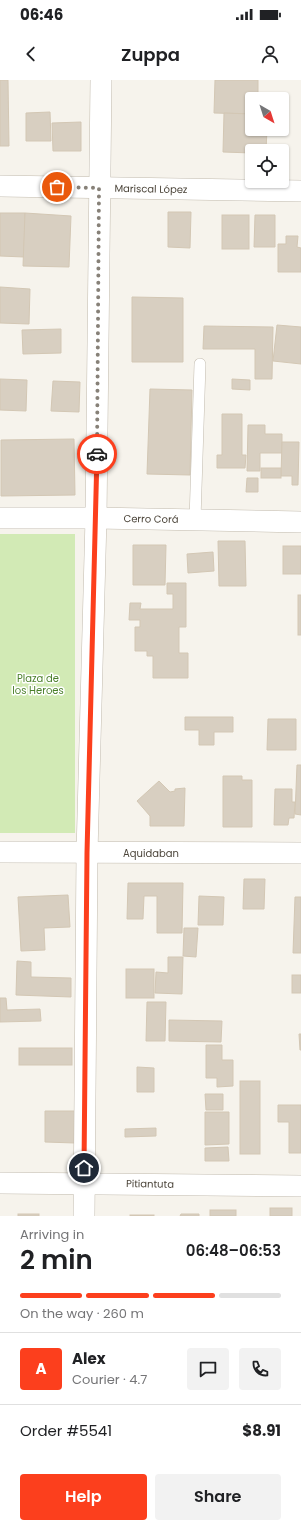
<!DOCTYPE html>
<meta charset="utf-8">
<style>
:root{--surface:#fff;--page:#f2f2f2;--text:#202124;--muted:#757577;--line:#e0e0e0;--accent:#fc3f1d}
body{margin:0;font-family:Poppins,sans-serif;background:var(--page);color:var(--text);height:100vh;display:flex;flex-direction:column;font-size:15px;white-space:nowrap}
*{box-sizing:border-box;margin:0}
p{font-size:13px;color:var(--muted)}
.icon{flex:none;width:22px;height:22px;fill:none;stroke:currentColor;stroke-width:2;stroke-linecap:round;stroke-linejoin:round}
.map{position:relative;height:1136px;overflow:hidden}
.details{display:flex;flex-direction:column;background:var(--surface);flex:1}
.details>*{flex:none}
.needle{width:26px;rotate:141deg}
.buttons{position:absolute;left:245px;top:12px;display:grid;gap:8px}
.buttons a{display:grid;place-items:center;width:44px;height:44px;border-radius:4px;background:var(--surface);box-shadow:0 1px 3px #0004;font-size:20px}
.pin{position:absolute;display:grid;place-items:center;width:34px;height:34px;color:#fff;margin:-17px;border:2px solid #fff;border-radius:50%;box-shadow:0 1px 4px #0007}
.courier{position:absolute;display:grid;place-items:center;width:40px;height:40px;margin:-20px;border:3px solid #fc3f1d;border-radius:50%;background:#fff;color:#222;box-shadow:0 1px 5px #0007}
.summary em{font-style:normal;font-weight:600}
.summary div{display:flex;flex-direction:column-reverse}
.summary{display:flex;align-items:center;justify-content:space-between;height:68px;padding:0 20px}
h1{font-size:26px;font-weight:600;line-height:30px}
.bar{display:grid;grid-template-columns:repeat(4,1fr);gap:6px 4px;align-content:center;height:48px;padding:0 20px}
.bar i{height:5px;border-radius:3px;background:var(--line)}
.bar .current{background:var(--accent)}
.bar p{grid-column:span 4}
.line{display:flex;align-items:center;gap:10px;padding:0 20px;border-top:1px solid var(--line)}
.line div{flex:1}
.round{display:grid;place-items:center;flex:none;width:42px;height:42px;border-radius:4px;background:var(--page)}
.cta{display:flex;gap:8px;margin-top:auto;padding:8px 20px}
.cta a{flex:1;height:46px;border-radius:4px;background:var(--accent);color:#fff;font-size:16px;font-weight:600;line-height:46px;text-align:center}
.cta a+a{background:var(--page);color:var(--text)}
.status{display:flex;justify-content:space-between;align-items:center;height:28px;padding:0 20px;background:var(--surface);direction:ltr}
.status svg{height:11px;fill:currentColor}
header{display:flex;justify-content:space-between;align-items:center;height:52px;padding:0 20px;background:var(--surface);font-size:18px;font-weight:600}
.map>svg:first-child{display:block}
.green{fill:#d2eab5}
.building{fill:#d8cfc1;stroke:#d3c7b4}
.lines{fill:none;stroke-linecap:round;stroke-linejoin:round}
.service-casing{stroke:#c2bbae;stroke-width:12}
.minor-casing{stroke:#c2bbae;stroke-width:22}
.service{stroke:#fff;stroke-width:11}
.minor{stroke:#fff;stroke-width:21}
.done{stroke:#878178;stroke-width:4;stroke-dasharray:0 7.2}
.route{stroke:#fc3f1d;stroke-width:5}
.labels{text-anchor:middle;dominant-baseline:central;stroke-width:3;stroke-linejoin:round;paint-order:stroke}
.street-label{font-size:10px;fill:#4b4439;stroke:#fff}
.park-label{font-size:10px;fill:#4a7f2a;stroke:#fff}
</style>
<div class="status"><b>06:46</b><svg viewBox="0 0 49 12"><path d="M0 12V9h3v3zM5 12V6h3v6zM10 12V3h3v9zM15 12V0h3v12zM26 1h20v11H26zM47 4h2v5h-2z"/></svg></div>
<header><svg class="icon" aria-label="back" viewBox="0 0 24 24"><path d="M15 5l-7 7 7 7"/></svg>Zuppa<svg class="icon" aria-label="person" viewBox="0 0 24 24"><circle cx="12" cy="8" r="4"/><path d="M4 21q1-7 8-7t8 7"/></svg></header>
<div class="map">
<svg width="301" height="1136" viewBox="0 0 301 1136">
<rect width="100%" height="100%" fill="#f6f3ec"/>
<!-- green -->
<rect class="green" x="0" y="454" width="75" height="299"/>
<!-- building -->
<g class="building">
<path d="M0,0H8L9,66H0Z"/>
<path d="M215,0H258V19H252V34L214,33Z"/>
<path d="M50,32L51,61H26V33Z"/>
<path d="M224,33L252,34V49H267L266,71H252V73L223,72Z"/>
<path d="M81,42V71H53L52,43Z"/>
<path d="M168,132H191L190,168L168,167Z"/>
<path d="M0,133H25L24,177L0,176Z"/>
<path d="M25,133L71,136L69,187L23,186Z"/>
<rect x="222" y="135" width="27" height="34"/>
<path d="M255,135H275V167H254Z"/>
<path d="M286,156H298L297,167L301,168V192H278V164H286Z"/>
<path d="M0,207L30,209L29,244L0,243Z"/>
<path d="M132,217L183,218V282H132Z"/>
<path d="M277,245L301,247V284L273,281Z"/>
<path d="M204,246L273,247L272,299H255V269H203Z"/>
<path d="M61,249V273L23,274L22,250Z"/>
<path d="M0,299L27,300L26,331L0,330Z"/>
<path d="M232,299L250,300V310L232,309Z"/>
<path d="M53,301L80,302L79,332L51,331Z"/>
<path d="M150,309L192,310L190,395L147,394Z"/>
<path d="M222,334H242V375H246L245,388H217V375H222Z"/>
<path d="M248,345H265V354H282V373H260V391H247Z"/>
<path d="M74,359L75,415L1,416V360Z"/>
<path d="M282,362H299L298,405H292V396H281Z"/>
<rect x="261" y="388" width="20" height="10"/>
<path d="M247,398H258V412H246Z"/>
<path d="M218,461H245L246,506H219Z"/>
<path d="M133,465H166L165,505H133Z"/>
<rect x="283" y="466" width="18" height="28"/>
<path d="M213,472L214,491L188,493L187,474Z"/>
<path d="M167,503H186V547H179V573H188V598H153V576H147V571H135V547H140V540H129L130,523H141L140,529H173V514H167Z"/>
<rect x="298" y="515" width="3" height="40"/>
<path d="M185,637H233V652H214V665H199V650H185Z"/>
<path d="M268,639H296V670H267Z"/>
<path d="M297,685H301V735L295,734Z"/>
<path d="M223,696H242V700H252V747H223Z"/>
<path d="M159,701L170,712L175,711V709L185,708L184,746H150V736L137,721Z"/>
<path d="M275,709H292V722H295L294,738H289L288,745H274Z"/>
<path d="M244,799H265L264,829H243Z"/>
<path d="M128,803H183L182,853H157V816H144L143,839H127Z"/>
<path d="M68,815L70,847L44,848L45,870L21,871L18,817Z"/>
<path d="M199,816L224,817L223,845H198Z"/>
<path d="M295,817H301V873H293Z"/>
<path d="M184,848H198L196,877L183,876Z"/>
<path d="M168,877H183L182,914L155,913L156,892L168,893Z"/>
<path d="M17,881L31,882V897L71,898V917L16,915Z"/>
<rect x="126" y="889" width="28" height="29"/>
<rect x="292" y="895" width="9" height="18"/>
<path d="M0,918H6L7,930L40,929L41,941L0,942Z"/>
<path d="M147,922H166L165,961H146Z"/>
<path d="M169,940L222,941L221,962L169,961Z"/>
<path d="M299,954H301V970H300Z"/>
<path d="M206,965H222V980H233V1006L217,1007V998H206Z"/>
<rect x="19" y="968" width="53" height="17"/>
<path d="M137,987L154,988V1012H137Z"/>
<rect x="240" y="1001" width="20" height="73"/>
<path d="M205,1014H223V1030H206Z"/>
<path d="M278,1025H301V1073H289V1042H278Z"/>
<path d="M45,1031H75V1063L45,1062Z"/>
<path d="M205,1032H229V1064L205,1065Z"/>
<path d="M156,1048V1056L125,1057V1049Z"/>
<path d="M228,1067L229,1081H205V1068Z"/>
<rect x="270" y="1128" width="22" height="8"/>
<rect x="210" y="1130" width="26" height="6"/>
<rect x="18" y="1134" width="21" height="2"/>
<path d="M181,1134H199V1136H180Z"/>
<rect x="130" y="1135" width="24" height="1"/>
</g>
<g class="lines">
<!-- service casing -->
<g class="service-casing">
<path id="service" d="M195,440L200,284"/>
</g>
<!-- minor casing -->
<g class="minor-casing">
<g id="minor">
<path d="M0,106L301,111"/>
<path d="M0,438H96L301,442"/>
<path d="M0,772L301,773"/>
<path d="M0,1103L301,1106"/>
<path d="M84,1136L87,773L96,438L101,0"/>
</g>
</g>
<!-- service -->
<use href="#service" class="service"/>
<!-- minor -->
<use href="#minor" class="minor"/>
</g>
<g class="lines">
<!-- done -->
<path class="done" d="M57,107L99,108L97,374"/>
<!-- route -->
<path class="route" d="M84,1088L87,773L97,374"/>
</g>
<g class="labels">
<!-- street labels -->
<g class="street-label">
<text transform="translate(151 109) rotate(1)">Mariscal López</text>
<text transform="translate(151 439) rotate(1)">Cerro Corá</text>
<text x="151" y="773">Aquidaban</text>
<text transform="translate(150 1104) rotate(1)">Pitiantuta</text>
</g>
<!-- park labels -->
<g class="park-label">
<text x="38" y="598">Plaza de<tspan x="38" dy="12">los Heroes</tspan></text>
</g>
</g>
</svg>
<div class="buttons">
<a><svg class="needle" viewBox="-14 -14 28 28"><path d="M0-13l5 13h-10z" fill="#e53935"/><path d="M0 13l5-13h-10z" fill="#757577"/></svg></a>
<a><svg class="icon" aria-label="locate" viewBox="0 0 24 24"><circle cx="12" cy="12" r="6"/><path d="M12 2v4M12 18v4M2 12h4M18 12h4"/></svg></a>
</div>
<div class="pin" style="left:57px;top:107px;background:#ea580c"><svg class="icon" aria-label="bag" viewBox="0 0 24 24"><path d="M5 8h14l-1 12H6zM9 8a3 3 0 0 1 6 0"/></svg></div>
<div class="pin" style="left:84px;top:1088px;background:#1f2937"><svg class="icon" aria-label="home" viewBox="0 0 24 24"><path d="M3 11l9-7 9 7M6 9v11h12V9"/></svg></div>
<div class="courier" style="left:97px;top:374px"><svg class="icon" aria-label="car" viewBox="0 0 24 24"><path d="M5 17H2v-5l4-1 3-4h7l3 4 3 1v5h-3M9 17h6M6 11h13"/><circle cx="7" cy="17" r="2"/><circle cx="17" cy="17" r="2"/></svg></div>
</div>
<section class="details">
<div class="summary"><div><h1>2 min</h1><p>Arriving in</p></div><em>06:48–06:53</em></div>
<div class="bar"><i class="current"></i><i class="current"></i><i class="current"></i><i></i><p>On the way · 260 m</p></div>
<div class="line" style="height:72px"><b class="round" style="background:var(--accent);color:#fff">A</b><div><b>Alex</b><p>Courier · 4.7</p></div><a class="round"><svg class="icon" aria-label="chat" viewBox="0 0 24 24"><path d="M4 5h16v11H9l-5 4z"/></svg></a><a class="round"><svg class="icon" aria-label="phone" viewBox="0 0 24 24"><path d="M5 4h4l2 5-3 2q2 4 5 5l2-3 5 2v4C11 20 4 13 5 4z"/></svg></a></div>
<div class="line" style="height:52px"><div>Order #5541</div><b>$8.91</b></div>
<div class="cta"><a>Help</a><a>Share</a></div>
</section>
